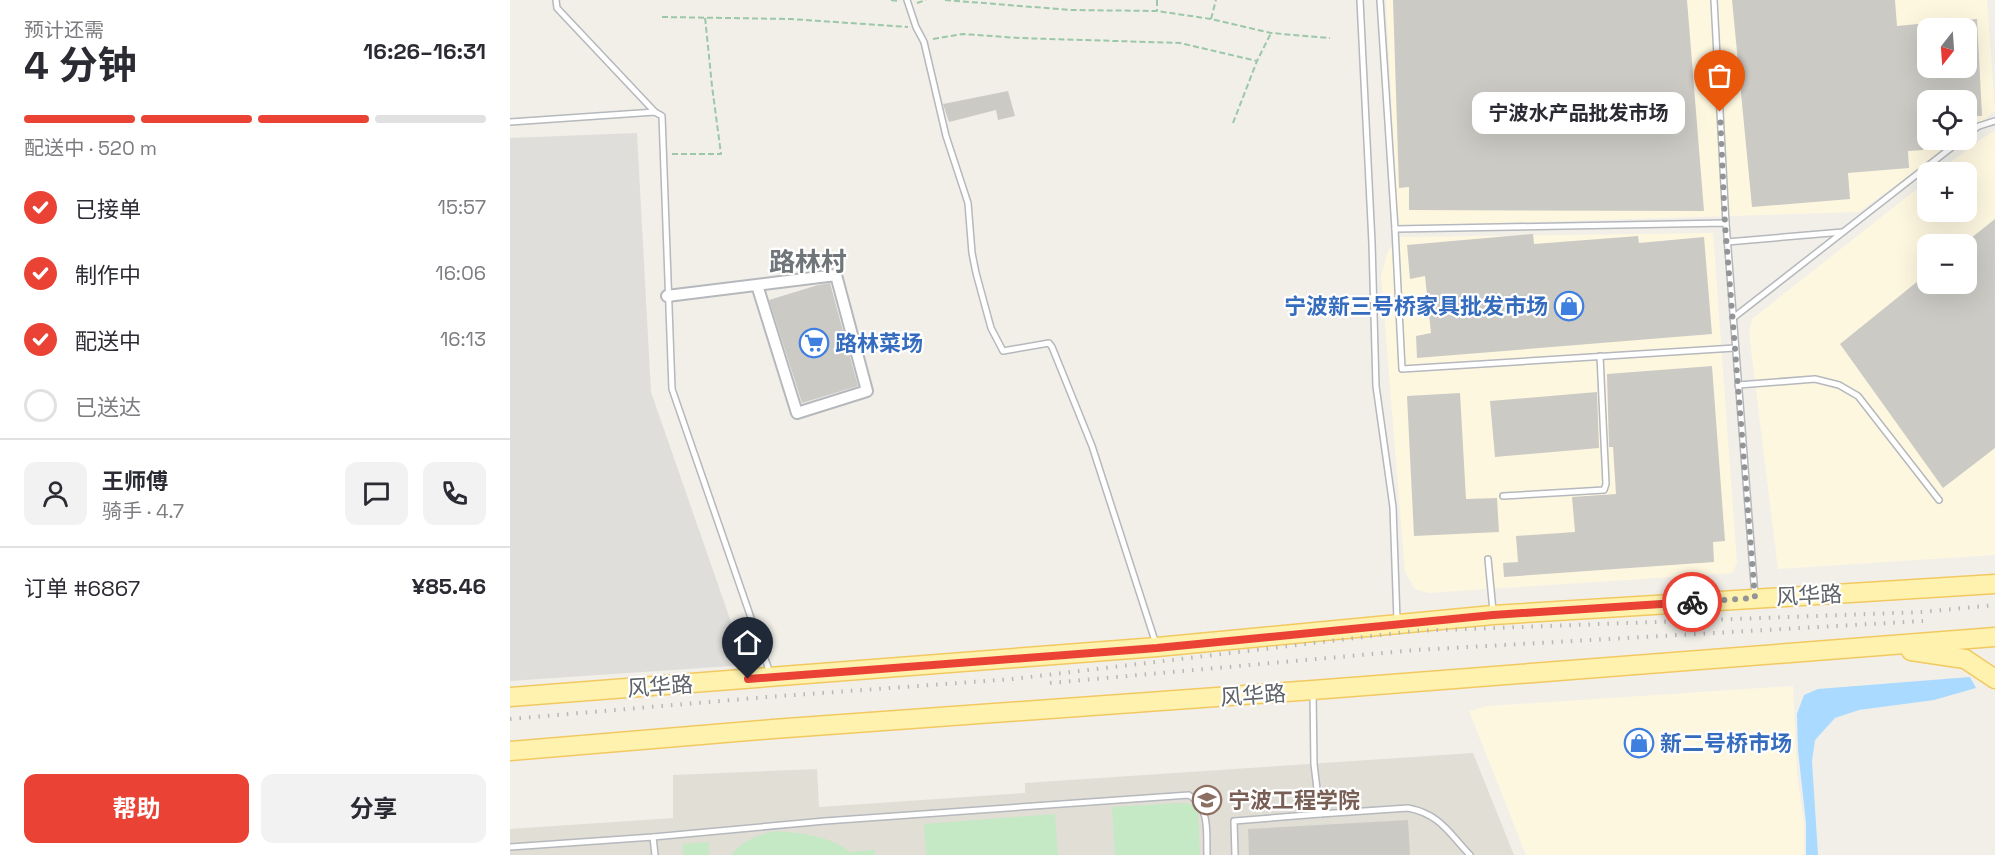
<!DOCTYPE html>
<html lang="zh">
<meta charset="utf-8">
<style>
:root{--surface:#fff;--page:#f2f2f3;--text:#2b2b33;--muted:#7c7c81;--line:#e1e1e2;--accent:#ea4335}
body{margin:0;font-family:"Space Grotesk","Noto Sans SC",sans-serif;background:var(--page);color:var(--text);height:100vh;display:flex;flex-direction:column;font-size:22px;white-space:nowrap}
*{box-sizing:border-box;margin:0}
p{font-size:20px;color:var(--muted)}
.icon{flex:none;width:33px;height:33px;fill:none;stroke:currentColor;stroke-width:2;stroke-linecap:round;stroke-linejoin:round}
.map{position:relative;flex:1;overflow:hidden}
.side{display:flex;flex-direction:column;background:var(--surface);width:510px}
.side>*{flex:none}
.needle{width:39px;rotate:197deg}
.tools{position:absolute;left:1407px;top:18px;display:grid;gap:12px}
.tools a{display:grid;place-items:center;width:60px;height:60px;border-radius:12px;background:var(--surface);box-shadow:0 6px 24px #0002;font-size:30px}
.pin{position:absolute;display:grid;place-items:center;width:51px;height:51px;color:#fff;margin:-62px -26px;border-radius:50% 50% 50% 0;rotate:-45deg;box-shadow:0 0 6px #0007}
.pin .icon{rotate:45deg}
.courier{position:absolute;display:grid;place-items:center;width:60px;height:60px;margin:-30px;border:4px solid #ea4335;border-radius:50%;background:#fff;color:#222;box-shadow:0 2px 8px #0007}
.bubble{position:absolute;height:42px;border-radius:12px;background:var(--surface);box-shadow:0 6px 24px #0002;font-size:20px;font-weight:700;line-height:42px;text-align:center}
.summary em{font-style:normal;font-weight:700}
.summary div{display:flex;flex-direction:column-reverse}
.summary{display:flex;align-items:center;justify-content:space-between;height:102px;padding:0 24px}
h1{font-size:39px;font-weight:700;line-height:45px}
.bar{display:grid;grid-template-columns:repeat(4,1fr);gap:9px 6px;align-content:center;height:72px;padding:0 24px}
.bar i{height:8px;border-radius:4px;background:var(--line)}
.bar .selected{background:var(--accent)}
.bar p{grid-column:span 4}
.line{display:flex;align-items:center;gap:15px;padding:0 24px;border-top:2px solid var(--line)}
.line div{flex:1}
.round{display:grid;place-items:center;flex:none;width:63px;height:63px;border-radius:12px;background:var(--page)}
ol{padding:0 24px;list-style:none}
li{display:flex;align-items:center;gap:18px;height:66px}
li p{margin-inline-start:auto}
li .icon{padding:6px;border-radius:50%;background:var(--accent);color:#fff;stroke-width:4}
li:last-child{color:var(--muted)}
li i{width:33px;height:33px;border:3px solid var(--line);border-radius:50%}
.action{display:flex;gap:12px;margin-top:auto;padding:12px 24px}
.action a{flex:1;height:69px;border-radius:12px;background:var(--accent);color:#fff;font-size:24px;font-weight:700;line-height:69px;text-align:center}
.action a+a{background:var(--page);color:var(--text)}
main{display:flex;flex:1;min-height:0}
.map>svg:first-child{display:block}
.commercial{fill:#fef7e0;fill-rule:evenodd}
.industrial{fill:#e0deda}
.education{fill:#e1ded6}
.green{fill:#c5e8c5}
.water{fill:#aadaff}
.building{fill:#cccac5}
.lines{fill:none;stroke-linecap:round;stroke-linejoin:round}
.lane-casing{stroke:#b5b8bc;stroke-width:8}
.street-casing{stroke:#b5b8bc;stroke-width:14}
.primary-casing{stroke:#f2c960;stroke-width:21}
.path{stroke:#9cc7a9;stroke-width:2;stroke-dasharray:6 3;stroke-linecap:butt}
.lane{stroke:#fff;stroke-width:5}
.street{stroke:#fff;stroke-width:10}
.primary{stroke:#fff2af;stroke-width:18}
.rail{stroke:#b6b7b8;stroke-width:4;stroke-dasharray:1.5 8;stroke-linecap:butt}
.done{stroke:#929495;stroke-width:6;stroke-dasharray:0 10.8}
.route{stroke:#ea4335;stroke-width:8}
.labels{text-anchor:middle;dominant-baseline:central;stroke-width:4.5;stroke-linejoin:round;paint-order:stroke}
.shop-label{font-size:22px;font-weight:bold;fill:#366cbe;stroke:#fff;text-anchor:start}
.street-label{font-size:22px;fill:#5f6368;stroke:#fff}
.education-label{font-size:22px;font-weight:bold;fill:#785e54;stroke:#fff;text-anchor:start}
.quarter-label{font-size:26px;font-weight:bold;fill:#70757a;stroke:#fff}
</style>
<main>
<section class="side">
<div class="summary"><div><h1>4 分钟</h1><p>预计还需</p></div><em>16:26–16:31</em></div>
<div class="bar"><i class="selected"></i><i class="selected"></i><i class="selected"></i><i></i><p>配送中 · 520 m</p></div>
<ol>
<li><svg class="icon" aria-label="check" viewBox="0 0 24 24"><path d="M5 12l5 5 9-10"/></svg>已接单<p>15:57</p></li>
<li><svg class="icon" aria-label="check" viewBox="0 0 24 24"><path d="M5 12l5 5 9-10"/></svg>制作中<p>16:06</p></li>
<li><svg class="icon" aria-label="check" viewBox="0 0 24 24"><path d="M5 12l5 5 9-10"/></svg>配送中<p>16:13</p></li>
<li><i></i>已送达</li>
</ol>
<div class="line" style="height:108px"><a class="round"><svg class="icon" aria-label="person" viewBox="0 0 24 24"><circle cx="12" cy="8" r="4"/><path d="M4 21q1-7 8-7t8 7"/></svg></a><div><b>王师傅</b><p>骑手 · 4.7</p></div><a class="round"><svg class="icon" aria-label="chat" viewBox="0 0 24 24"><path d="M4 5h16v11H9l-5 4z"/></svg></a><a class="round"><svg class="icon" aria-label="phone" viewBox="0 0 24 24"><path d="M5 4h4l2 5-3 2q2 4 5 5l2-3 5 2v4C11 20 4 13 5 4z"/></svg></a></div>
<div class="line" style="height:78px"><div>订单 #6867</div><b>¥85.46</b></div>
<div class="action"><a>帮助</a><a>分享</a></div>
</section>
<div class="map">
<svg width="1485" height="855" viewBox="0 0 1485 855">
<rect width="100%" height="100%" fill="#f1efe8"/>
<!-- commercial -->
<g class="commercial">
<path d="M876,0H1477L1485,111L1457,133L1456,100H1418V140H1448L1349,212L888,226ZM1418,28H1456V68H1418Z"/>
<path d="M1485,131V555L1268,569L1239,333L1242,319L1417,181L1418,212H1456V172H1428L1471,139ZM1418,244H1456V284H1418Z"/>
<path d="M1203,233L1227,563L1222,573L918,593L905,589L895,572L871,276L878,251L890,237Z"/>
<path d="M1283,686L1287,775L1294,823V855H1016L959,711L978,706Z"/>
</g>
<!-- industrial -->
<path class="industrial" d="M127,133L141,392L236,665L0,681V138Z"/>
<!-- education -->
<path class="education" d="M963,753L1004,855H0V829L163,818V775L307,769L309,807L515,793V783Z"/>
<!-- green -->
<g class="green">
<path d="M670,803L682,804L688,809L690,855H605L602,807Z"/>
<path d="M545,814L548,855H416L414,824Z"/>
<path d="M267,831C291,833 321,836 340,852L365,850V855H221C234,840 247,835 267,831Z"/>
<path d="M199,842V855H173V844Z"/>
</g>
<!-- water -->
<path class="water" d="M1460,677L1466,688L1424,700L1349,710L1325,718L1305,740L1302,761L1308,855H1296V823L1288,750L1287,714L1294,695L1308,689Z"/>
<!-- building -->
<g class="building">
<path d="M883,0H1177L1194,211L899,210V187L889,188Z"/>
<path d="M1222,0H1385L1387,26L1418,23V68H1456V20L1467,19L1472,116H1456V100H1418V135H1413V150L1398,151L1399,168L1338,173L1340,199L1242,207Z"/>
<path d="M498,91L505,116L488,120L486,110L439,122L433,104Z"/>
<path d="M1485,219V448L1433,488L1330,344L1418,273V284H1456V242Z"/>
<path d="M1023,234L1024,244L1128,236L1129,243L1194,237L1202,334L907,358L906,336L921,333L915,276L900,279L897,245Z"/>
<path d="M320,283L348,386L292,403L259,300L308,285Z"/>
<path d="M1202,366L1215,541L1203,542L1204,562L994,577L993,563L1008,562L1006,536L1065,532L1062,497L1106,494L1103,447H1099L1097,374Z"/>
<path d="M1087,392L1089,448L985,457L980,401Z"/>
<path d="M950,393L956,499L987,498L989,532L904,536L897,396Z"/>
<path d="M898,820L900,855H739L738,829Z"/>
</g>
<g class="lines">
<!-- lane casing -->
<g class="lane-casing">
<g id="lane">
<path d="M46,0L47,8L145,112"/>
<path d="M397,0L406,27L414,42L436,136L458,203L462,253L466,273L481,328L493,351L539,343L542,347L582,446L646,644"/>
<path d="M850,0L862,243L866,386L883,507L887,620"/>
<path d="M870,0L885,229"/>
<path d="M1204,0L1216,223"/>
<path d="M0,122L145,112L152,116L162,389L260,673"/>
<path d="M1456,135L1469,126L1485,121"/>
<path d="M1217,242L1333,232"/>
<path d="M1223,318L1451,140"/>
<path d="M1225,348L892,369L885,229L1216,223L1245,596"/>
<path d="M1228,385L1305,379L1329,385L1348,396L1429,500"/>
<path d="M993,496L1094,490L1096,484L1090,356"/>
<path d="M978,559L983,611"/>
<path d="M810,814L898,808C930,814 939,833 960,855"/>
<path d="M143,837L145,855"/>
<path d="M0,847L143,837L315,821L679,795C701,809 696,832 697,855"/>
<path d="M725,855L724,821L810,814L804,764L803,692"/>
</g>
</g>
<!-- street casing -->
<g class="street-casing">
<path id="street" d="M157,296L326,275L357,391L287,413L247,285"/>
</g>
<!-- primary casing -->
<g class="primary-casing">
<g id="primary">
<path d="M1401,651L1455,659L1485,679"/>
<path d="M0,697L647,647L983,615L1485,584"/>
<path d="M0,751L263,729L803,690L1485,637"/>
</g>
</g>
<!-- path -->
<g class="path">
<path d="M381,0L390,1"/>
<path d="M435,0L561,10L647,11L701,19L761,33L820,38"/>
<path d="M647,0V11"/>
<path d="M407,3L416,0"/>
<path d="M152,17L281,19L398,27"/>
<path d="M701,19L706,0"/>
<path d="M423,39L453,34L509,38L670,43L747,61"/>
<path d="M723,123L747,61L761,33"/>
<path d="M162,154H211L202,86L195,17"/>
</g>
<!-- lane -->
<use href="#lane" class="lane"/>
<!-- street -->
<use href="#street" class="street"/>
<!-- primary -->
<use href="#primary" class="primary"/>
<!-- rail -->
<g class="rail">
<path d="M540,683L906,650L1413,621"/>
<path d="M0,719L257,697L503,679L904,631L1412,612L1485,605"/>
</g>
</g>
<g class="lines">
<!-- done -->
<path class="done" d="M1182,602L1245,598L1215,224L1210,112"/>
<!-- route -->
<path class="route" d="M238,679L647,648L983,615L1182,602"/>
</g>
<!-- icons -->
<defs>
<g id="shop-ring" transform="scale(1.5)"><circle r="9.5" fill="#fff" stroke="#3f7fe0" stroke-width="1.5"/><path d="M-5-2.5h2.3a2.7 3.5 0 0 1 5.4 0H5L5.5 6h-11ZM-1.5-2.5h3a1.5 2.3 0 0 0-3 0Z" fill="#3f7fe0"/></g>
<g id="supermarket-ring" transform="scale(1.5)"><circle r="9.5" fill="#fff" stroke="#3f7fe0" stroke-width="1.5"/><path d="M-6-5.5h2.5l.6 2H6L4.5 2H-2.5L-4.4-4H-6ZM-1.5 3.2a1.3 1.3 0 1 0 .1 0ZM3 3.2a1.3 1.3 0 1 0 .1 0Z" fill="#3f7fe0"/></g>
<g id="university-ring" transform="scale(1.5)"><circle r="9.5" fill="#fff" stroke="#8d6e63" stroke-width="1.5"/><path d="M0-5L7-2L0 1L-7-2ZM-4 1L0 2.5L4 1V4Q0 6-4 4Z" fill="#8d6e63"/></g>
</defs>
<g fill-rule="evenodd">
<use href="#shop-ring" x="1059" y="306"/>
<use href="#supermarket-ring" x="304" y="343"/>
<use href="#shop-ring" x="1129" y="743"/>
<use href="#university-ring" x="697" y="800"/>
</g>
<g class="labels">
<!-- shop labels -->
<g class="shop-label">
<text x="1038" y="306" text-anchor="end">宁波新三号桥家具批发市场</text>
<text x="325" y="343">路林菜场</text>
<text x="1150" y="743">新二号桥市场</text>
</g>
<!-- street labels -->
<g class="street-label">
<text transform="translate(1299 595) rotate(-3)">风华路</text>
<text transform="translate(150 686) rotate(-4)">风华路</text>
<text transform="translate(743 695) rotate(-4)">风华路</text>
</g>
<!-- education labels -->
<g class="education-label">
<text x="718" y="800">宁波工程学院</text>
</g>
<!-- quarter labels -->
<g class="quarter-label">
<text x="298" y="262">路林村</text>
</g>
</g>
</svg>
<div class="tools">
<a><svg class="needle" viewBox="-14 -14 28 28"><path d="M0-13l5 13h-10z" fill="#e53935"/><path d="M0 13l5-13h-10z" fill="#7c7c81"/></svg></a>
<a><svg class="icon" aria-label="locate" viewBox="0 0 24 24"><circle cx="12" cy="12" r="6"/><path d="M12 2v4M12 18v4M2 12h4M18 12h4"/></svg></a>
<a>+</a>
<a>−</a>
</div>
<div class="pin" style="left:1210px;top:112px;background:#ea580c"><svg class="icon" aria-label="bag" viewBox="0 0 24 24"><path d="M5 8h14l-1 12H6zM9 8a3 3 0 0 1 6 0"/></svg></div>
<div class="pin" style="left:238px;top:679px;background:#1f2937"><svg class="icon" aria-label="home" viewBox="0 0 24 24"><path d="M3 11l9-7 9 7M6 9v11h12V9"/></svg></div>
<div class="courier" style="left:1182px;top:602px"><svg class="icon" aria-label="bike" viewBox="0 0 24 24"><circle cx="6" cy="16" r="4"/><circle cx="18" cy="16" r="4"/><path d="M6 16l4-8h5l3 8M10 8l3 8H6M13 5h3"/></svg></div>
<div class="bubble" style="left:962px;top:92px;width:213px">宁波水产品批发市场</div>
</div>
</main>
